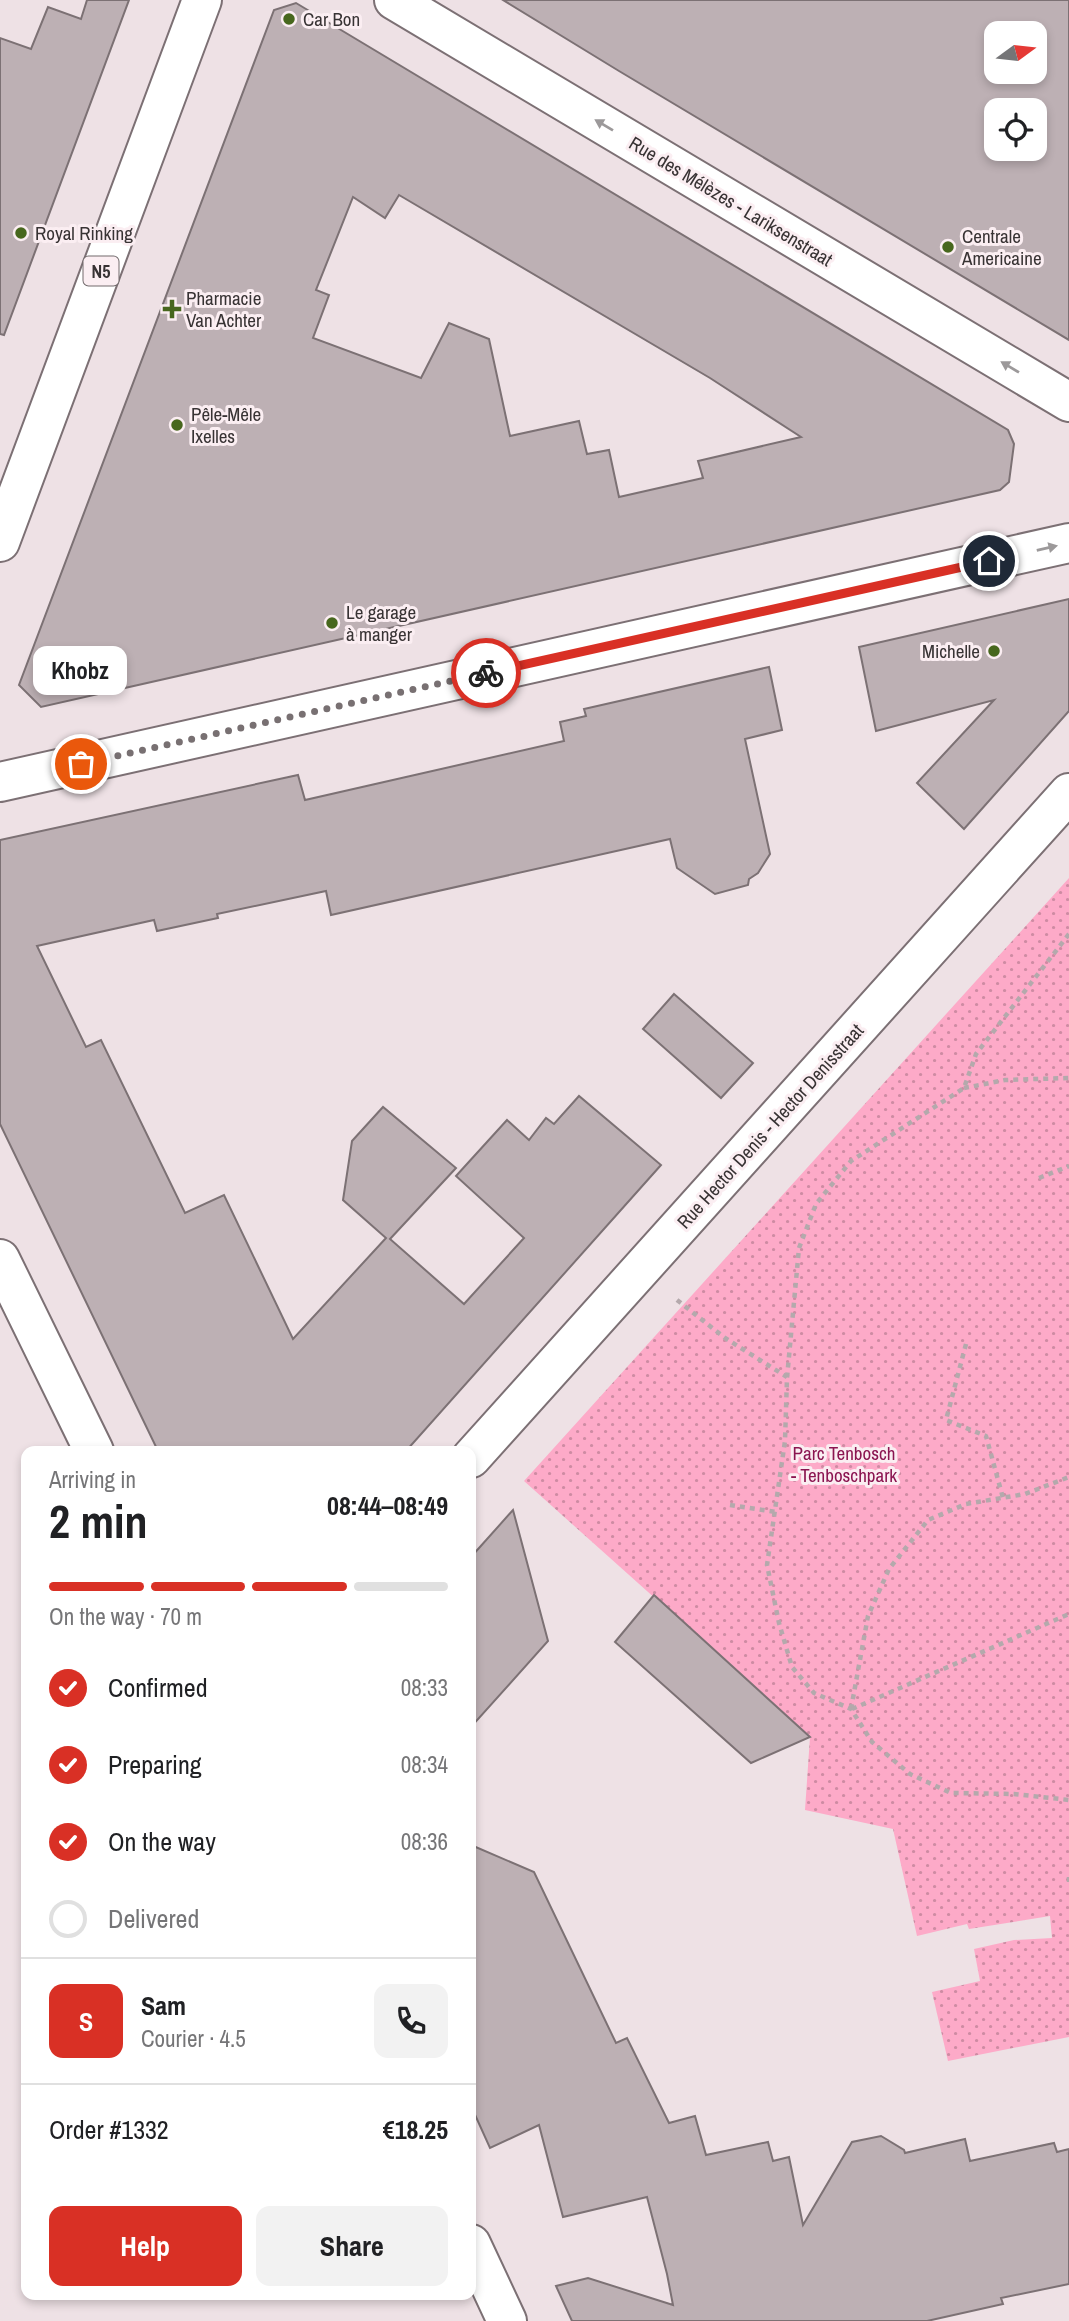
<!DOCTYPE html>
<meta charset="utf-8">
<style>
:root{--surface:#fff;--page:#f2f2f2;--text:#202124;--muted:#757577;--line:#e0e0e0;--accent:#d93025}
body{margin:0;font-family:"Archivo Narrow",sans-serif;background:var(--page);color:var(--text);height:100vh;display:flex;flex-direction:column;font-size:26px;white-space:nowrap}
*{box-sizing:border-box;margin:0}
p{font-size:23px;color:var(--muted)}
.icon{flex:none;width:38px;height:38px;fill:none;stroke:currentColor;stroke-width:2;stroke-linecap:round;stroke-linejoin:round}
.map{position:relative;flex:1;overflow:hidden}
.details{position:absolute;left:21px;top:1446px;width:455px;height:854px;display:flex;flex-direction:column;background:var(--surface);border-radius:14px;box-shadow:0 4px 10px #0003}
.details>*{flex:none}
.needle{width:46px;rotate:75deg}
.buttons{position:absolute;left:984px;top:21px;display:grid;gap:14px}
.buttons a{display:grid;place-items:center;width:63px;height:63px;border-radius:14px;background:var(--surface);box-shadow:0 4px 10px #0003;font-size:35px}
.pin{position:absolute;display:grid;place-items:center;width:60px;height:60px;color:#fff;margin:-30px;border:4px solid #fff;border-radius:50%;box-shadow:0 2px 7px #0007}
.courier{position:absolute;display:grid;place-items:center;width:70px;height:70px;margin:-35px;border:5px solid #d93025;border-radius:50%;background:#fff;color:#222;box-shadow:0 2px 9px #0007}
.bubble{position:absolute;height:49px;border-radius:14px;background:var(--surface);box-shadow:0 4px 10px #0003;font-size:23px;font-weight:700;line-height:49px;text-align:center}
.head em{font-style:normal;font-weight:700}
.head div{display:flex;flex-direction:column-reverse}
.head{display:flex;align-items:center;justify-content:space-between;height:119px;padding:0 28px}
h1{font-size:46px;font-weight:700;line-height:52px}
.bar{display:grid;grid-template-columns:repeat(4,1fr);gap:10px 7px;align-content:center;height:84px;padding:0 28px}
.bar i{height:9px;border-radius:5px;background:var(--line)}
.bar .current{background:var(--accent)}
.bar p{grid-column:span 4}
.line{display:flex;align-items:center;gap:18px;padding:0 28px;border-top:2px solid var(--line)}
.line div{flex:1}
.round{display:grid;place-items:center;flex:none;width:74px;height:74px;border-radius:14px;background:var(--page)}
ol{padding:0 28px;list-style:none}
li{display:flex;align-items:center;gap:21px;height:77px}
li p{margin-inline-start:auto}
li .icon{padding:7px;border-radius:50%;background:var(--accent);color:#fff;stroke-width:4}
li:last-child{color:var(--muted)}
li i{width:38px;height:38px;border:4px solid var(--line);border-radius:50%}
.button{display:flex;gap:14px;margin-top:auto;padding:14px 28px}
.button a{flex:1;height:80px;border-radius:14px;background:var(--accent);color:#fff;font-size:28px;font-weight:700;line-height:80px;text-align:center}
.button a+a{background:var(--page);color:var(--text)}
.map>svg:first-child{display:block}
.park{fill:url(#park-dots)}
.building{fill:#bdb0b4;stroke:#7c7174;stroke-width:2;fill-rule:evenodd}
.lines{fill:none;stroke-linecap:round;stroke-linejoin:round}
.street-casing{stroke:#7c7074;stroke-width:42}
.secondary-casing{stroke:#7c7074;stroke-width:42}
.primary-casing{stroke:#7c7074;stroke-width:42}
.path{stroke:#b4a9ac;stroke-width:4.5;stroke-dasharray:5 5;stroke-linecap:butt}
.street{stroke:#fff;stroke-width:38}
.secondary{stroke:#fff;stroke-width:38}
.primary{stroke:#fff;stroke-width:38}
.oneway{fill:#9c999a}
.done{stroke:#787072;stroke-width:7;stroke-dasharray:0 12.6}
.route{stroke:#d93025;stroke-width:9}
.poi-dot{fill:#47671d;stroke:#fbeef2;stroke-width:2.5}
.labels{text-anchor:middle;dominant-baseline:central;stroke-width:6;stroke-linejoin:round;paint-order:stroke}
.shield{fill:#fbeef2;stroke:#726b6d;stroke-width:2}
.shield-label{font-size:18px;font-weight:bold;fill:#383334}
.poi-label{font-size:19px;fill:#383334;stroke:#fbeef2;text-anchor:start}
.street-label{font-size:19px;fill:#383334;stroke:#fbeef2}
.park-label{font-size:19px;fill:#8b1551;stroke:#fbeef2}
</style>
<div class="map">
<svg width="1069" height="2321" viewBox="0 0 1069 2321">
<defs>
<pattern id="park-dots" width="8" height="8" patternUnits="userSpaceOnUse" patternTransform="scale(1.75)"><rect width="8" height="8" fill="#fdaac8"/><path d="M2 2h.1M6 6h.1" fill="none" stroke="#ce8ba3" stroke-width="1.8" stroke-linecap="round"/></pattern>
</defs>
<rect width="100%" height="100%" fill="#eee1e5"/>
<!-- park -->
<path class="park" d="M1069,878V2037L948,2061L932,1992L980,1981L974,1949L1014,1940L1052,1938L1050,1916L969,1929L967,1924L917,1936L893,1829L805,1810L810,1737L524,1481Z"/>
<!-- building -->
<g class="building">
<path d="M87,0H129L4,335L0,334V38L31,49L48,7L81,19Z"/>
<path d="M503,0H1069V340L619,71ZM996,33H1034V72H996ZM996,110H1034V149H996Z"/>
<path d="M296,3L1008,430L1014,444L1009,482L1000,490L41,707L19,685L274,10ZM399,195L710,378L801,437L698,461L703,478L619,497L609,450L587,454L579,421L510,436L489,339L449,323L421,378L313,338L329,295L316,290L353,197L385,218Z"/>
<path d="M1069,599V711L964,829L917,783L994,700L876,731L859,647Z"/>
<path d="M769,667L782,730L745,739L770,854L758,873L749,879L748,885L715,894L677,868L670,839L331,915L326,891L217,914L218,918L157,931L154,920L37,946L86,1047L101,1040L185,1213L224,1195L293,1339L386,1238L343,1200L352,1141L383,1107L456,1168L390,1239L464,1304L524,1238L456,1176L507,1120L529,1140L546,1118L554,1124L579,1096L661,1165L406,1451H158L0,1124V840L298,775L305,800L564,741L560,722L586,716L584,709Z"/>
<path d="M674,994L753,1063L721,1098L643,1029Z"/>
<path d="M513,1510L548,1641L471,1727V1557Z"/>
<path d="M654,1595L810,1737L751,1763L615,1642Z"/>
<path d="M471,1845L534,1872L616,2043L627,2038L669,2123L695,2116L706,2155L768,2142L773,2161L789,2157L803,2225L852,2142L881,2136L904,2150L905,2153L965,2139L970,2161L1054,2143L1057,2152L1069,2149V2284L1001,2298L1003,2304L927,2321H572L556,2286L588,2278L673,2305L667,2274L647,2197L563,2217L539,2125L490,2148L471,2106Z"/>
</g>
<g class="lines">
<!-- street casing -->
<g class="street-casing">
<g id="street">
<path d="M394,0L1069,402"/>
<path d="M0,782L1069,543"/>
<path d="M471,1458L1069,793"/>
</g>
</g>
<!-- secondary casing -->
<g class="secondary-casing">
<g id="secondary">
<path d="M0,1259L94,1451"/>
<path d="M471,2244L507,2321"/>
</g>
</g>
<!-- primary casing -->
<g class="primary-casing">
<path id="primary" d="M0,542L202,0"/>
</g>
<!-- path -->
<g class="path">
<path d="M1069,934L976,1054L964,1088L851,1161L816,1204L799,1248L787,1378L785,1441L767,1565L779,1623L792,1667L814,1693L851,1709L872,1742L910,1774L951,1793L1014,1794L1069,1800"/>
<path d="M964,1088L1005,1080L1069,1078"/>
<path d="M1039,1178L1069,1166"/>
<path d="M677,1300L725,1338L787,1377"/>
<path d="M966,1344L946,1420L986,1436L1003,1498"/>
<path d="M730,1505L776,1512"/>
<path d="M851,1709L868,1616L889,1569L928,1520L966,1504L1025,1494L1069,1477"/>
<path d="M852,1709L1069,1614"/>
<path d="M1069,1877V1886"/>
</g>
<!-- street -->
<use href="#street" class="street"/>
<!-- secondary -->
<use href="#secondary" class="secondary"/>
<!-- primary -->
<use href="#primary" class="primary"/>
</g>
<!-- one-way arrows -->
<defs><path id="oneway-solid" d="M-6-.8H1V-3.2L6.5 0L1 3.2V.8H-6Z" transform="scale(1.75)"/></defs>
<g class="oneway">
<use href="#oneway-solid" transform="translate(604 125) rotate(-149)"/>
<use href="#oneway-solid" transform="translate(1010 367) rotate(-149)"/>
<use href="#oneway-solid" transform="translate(1047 548) rotate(-13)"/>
</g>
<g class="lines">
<!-- done -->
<path class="done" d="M81,764L486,673"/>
<!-- route -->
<path class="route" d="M486,673L989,561"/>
</g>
<!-- markers -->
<g class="poi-dot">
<circle cx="289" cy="19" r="7"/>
<circle cx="21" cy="233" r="7"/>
<circle cx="948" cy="247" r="7"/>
<path d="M168.5 298.5h7v7h7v7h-7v7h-7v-7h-7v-7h7z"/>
<circle cx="177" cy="425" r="7"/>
<circle cx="332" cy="623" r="7"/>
<circle cx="994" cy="651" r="7"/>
</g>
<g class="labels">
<!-- shield labels -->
<rect class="shield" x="83.5" y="256.5" width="35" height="29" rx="5"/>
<g class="shield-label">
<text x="101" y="271">N5</text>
</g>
<!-- poi labels -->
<g class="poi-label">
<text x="303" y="19">Car Bon</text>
<text x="35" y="233">Royal Rinking</text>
<text x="962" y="236">Centrale<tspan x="962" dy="22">Americaine</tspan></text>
<text x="186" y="298">Pharmacie<tspan x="186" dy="22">Van Achter</tspan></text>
<text x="191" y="414">Pêle-Mêle<tspan x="191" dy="22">Ixelles</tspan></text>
<text x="346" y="612">Le garage<tspan x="346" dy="22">à manger</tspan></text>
<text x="980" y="651" text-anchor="end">Michelle</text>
</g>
<!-- street labels -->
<g class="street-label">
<text transform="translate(731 201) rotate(31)">Rue des Mélèzes - Lariksenstraat</text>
<text transform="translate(770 1126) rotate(-48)">Rue Hector Denis - Hector Denisstraat</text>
</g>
<!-- park labels -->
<g class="park-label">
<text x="844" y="1453">Parc Tenbosch<tspan x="844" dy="22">- Tenboschpark</tspan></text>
</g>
</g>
</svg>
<div class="buttons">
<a><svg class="needle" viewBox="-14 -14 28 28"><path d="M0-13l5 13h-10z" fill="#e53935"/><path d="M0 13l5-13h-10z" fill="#757577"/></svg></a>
<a><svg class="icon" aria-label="locate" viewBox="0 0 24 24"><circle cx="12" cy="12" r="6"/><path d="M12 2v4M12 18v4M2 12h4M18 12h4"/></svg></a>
</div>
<div class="pin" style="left:81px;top:764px;background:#ea580c"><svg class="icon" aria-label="bag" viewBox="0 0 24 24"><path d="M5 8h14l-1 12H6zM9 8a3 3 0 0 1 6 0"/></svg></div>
<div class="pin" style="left:989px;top:561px;background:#1f2937"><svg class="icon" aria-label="home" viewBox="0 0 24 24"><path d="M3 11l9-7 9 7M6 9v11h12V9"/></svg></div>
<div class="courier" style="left:486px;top:673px"><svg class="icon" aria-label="bike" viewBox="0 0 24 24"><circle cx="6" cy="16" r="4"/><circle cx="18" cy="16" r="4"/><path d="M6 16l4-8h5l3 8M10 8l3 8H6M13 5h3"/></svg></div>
<div class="bubble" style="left:33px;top:646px;width:94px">Khobz</div>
<section class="details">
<div class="head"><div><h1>2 min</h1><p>Arriving in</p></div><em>08:44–08:49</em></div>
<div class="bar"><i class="current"></i><i class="current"></i><i class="current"></i><i></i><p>On the way · 70 m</p></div>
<ol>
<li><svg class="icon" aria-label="check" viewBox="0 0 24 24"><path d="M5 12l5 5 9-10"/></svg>Confirmed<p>08:33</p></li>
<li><svg class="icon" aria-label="check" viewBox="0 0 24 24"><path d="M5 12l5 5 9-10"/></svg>Preparing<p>08:34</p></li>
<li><svg class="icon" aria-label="check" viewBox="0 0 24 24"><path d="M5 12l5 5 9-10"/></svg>On the way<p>08:36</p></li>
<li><i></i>Delivered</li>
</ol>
<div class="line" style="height:126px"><b class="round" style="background:var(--accent);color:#fff">S</b><div><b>Sam</b><p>Courier · 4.5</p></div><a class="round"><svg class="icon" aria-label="phone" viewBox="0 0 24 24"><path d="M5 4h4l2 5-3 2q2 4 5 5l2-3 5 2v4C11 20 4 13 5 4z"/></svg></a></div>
<div class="line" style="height:91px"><div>Order #1332</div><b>€18.25</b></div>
<div class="button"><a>Help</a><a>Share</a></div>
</section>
</div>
